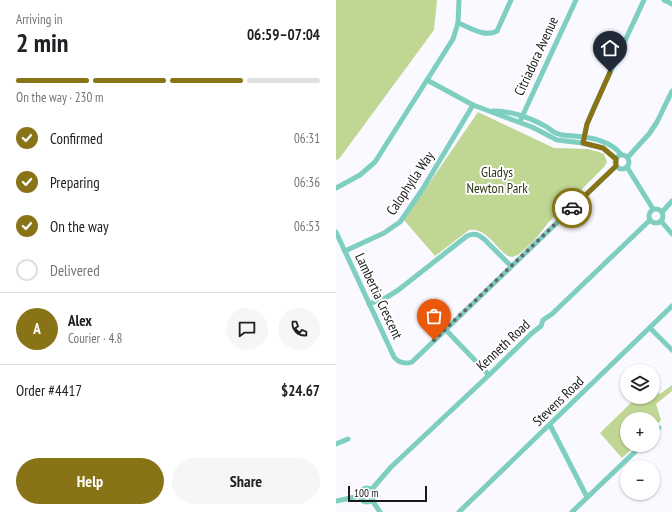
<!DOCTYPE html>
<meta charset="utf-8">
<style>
:root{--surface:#fff;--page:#f6f6f6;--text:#202124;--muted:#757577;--line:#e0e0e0;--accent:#887316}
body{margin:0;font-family:"PT Sans Narrow",sans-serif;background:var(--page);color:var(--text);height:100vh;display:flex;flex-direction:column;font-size:15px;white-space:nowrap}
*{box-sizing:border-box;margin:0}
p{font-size:13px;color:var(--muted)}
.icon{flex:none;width:22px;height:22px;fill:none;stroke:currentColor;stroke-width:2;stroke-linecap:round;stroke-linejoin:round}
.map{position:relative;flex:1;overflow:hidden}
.drawer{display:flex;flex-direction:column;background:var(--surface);width:336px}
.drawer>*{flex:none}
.controls{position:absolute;left:284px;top:364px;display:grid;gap:8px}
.controls a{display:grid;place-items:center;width:40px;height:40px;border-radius:50%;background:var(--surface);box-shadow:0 1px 3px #0004;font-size:20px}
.scale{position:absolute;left:12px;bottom:10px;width:79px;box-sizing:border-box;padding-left:4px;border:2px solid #19191a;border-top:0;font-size:11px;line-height:14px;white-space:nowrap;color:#19191a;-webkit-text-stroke:3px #fff;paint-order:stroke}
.pin{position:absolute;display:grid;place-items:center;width:34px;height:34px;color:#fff;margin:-41px -17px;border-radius:50% 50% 50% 0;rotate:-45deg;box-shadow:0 0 4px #0007}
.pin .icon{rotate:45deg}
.courier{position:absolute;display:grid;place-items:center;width:40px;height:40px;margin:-20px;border:3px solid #887316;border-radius:50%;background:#fff;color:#222;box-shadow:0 1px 5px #0007}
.head em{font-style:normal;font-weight:800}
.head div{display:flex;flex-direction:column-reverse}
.head{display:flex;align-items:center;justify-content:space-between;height:68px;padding:0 16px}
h1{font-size:26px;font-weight:800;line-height:30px}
.bar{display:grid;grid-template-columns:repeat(4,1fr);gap:6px 4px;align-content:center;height:48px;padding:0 16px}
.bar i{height:5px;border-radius:3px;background:var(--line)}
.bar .on{background:var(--accent)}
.bar p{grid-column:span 4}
.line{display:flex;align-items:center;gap:10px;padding:0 16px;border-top:1px solid var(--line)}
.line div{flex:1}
.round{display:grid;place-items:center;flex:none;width:42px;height:42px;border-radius:21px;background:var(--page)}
ol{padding:0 16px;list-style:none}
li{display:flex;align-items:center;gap:12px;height:44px}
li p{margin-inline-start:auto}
li .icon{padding:4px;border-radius:50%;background:var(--accent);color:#fff;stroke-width:4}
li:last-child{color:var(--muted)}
li i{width:22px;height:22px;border:2px solid var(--line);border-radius:50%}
.primary-button{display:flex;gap:8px;margin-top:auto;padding:8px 16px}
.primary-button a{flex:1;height:46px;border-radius:24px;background:var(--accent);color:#fff;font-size:16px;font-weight:800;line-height:46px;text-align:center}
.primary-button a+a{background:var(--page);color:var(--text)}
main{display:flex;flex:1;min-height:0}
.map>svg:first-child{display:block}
.green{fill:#c0d693}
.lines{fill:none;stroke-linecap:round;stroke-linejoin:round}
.minor{stroke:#7ecec1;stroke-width:5}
.done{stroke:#68676a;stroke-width:4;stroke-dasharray:0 7.2}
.route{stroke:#887316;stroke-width:5}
.labels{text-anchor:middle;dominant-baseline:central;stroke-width:4;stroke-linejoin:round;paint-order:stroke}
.street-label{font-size:14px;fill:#19191a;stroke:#fff}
.park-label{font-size:14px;fill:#2e3913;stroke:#fff}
</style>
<main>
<section class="drawer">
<div class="head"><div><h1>2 min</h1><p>Arriving in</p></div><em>06:59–07:04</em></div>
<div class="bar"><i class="on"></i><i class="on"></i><i class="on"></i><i></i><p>On the way · 230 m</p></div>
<ol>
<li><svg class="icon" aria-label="check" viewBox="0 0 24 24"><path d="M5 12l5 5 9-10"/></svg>Confirmed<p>06:31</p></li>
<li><svg class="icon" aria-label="check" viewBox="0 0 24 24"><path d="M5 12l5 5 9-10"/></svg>Preparing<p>06:36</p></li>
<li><svg class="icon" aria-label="check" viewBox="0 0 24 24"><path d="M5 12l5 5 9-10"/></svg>On the way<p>06:53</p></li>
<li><i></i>Delivered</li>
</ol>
<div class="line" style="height:72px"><b class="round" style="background:var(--accent);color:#fff">A</b><div><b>Alex</b><p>Courier · 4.8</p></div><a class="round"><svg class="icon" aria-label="chat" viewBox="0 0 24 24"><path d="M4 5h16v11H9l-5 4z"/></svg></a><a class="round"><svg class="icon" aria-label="phone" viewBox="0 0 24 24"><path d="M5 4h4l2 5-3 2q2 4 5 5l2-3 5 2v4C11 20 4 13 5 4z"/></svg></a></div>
<div class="line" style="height:52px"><div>Order #4417</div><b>$24.67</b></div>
<div class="primary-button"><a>Help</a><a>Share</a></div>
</section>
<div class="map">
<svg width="336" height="512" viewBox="0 0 336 512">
<rect width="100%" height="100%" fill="#faf9ff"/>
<!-- green -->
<g class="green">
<path d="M0,0H101L98,30L3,159L0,160Z"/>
<path d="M142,112L218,148L252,149L263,152L268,154L271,162L268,167L212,223L198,241L182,255L176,257L172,256C160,248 150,227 133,230L99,256L68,220Z"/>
<path d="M336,385V391L320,404L325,420L317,428V419H291V445H300L286,458L264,433L301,397H317V389L324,394Z"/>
</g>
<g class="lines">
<!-- minor -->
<g class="minor">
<path d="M328,0L336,4"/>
<path d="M122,23C133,27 149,38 161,31L175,0"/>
<path d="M91,80L137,105L196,127L221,140L247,143L267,148L280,159"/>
<path d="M157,111C171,110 195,118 207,125C213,127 217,133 223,134C227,136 233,135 238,136C255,137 274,141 285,154"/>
<path d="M185,119L240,0"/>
<path d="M247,143L251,124L258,107L308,0"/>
<circle cx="286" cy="162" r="7"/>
<path d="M292,157L313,134L321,122L336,91"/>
<path d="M291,167L317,209"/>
<path d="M0,188L24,175L39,162L117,39L122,23L123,0"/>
<circle cx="320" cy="216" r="7"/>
<path d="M326,212L336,201"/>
<path d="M325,221L336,234"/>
<path d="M0,232L58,357C63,363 70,364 76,362L280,166"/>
<path d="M9,251L48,233L64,222L86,190L137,105"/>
<path d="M33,304L51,297L61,291L131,236C138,233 142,234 148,239L175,266"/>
<path d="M314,328L336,350"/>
<path d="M109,329L153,375"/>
<path d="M214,425L251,497"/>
<path d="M317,434L323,428"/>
<path d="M0,444L12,439"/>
<circle cx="31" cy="495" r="7"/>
<path d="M36,489L55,467L153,375L196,333L205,326L207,320L216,314L314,220"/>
<path d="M36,500L44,512"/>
<path d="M0,501L24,496"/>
<path d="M123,512L336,306"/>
<path d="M236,512L306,445"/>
</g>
</g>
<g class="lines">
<!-- done -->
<path class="done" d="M98,340L236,208"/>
<!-- route -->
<path class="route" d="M236,208L280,166V159L267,148L247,143L251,124L274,72"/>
</g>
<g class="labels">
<!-- street labels -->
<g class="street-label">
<text transform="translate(200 56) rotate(-65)">Citriadora Avenue</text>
<text transform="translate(74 183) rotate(-56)">Calophylla Way</text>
<text transform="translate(43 296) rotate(65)">Lambertia Crescent</text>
<text transform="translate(167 345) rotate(-43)">Kenneth Road</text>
<text transform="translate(222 401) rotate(-44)">Stevens Road</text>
</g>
<!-- park labels -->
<g class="park-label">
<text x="161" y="172">Gladys<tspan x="161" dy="16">Newton Park</tspan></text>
</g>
</g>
</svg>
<div class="controls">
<a><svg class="icon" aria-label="layers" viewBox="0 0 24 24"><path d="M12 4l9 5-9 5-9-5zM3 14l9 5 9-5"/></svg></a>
<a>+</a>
<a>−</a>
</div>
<div class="scale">100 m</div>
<div class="pin" style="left:98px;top:340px;background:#ea580c"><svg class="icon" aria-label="bag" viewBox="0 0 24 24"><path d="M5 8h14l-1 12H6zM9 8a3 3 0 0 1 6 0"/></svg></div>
<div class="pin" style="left:274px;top:72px;background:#1f2937"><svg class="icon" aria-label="home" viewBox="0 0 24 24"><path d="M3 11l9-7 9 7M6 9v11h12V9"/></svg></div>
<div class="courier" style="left:236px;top:208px"><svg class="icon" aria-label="car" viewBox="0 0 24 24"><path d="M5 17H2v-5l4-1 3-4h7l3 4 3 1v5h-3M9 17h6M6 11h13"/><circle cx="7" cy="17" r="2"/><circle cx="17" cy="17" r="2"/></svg></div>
</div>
</main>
